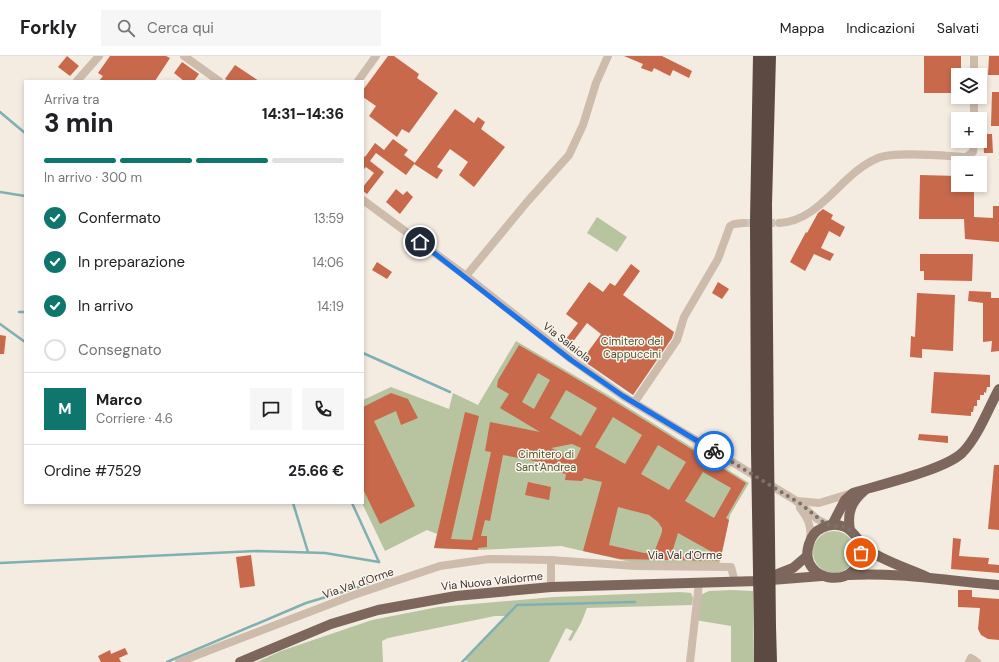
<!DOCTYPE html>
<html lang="it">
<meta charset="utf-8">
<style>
:root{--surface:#fff;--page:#f6f6f6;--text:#202124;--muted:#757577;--line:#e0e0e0;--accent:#0f766e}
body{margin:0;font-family:"DM Sans",sans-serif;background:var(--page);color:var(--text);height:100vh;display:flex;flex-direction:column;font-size:15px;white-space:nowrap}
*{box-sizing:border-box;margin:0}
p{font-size:13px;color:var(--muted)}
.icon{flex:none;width:22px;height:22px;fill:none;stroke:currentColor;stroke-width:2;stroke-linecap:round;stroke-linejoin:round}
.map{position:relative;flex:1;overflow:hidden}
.side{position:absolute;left:24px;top:24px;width:340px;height:424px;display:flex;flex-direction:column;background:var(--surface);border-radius:0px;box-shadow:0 2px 6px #0003}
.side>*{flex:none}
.buttons{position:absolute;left:951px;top:12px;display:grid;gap:8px}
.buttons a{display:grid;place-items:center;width:36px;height:36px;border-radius:0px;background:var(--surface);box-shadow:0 2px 6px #0003;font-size:20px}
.pin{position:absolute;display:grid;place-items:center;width:34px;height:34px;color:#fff;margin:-17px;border:2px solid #fff;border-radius:50%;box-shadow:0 1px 4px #0007}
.courier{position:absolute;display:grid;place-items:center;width:40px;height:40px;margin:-20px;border:3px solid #1a73e8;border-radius:50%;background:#fff;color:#222;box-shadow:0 1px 5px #0007}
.overview em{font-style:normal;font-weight:800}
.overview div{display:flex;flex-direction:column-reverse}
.overview{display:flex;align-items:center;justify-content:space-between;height:68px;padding:0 20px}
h1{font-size:26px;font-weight:800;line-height:30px}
.bar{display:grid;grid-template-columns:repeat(4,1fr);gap:6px 4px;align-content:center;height:48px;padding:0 20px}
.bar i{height:5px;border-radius:3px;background:var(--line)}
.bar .active{background:var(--accent)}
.bar p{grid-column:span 4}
.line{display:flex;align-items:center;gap:10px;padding:0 20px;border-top:1px solid var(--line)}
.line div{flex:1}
.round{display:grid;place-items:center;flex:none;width:42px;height:42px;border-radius:0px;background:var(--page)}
ol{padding:0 20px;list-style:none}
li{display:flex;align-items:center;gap:12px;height:44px}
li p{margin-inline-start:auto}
li .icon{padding:4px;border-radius:50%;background:var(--accent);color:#fff;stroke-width:4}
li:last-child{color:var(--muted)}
li i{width:22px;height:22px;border:2px solid var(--line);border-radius:50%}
header{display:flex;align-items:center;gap:24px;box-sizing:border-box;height:56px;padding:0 20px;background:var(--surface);border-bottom:1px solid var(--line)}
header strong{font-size:19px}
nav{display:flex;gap:22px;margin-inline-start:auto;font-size:14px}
.search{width:280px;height:36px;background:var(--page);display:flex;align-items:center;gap:10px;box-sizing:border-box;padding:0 14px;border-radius:0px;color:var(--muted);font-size:15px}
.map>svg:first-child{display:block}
.green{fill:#b8c4a0}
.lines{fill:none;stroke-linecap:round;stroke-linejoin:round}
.stream{stroke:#7fb0b2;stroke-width:2.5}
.building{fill:#c8694b;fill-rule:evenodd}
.minor-tunnel{stroke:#cfc6bd;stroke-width:8;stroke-dasharray:8 4;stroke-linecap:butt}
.minor{stroke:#cdbbac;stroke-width:8}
.major{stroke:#7d675c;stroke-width:10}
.highway{stroke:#5c4a42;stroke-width:12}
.highway-bridge{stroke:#5c4a42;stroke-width:12}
.done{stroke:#7c716b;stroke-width:4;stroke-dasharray:0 7.2}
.route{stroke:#1a73e8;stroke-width:5}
.labels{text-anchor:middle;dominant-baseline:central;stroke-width:3;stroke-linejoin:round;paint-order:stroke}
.park-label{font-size:11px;fill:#4a5a2e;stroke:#fbf5ee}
.street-label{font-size:11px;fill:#3b302b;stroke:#fbf5ee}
</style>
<header>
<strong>Forkly</strong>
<div class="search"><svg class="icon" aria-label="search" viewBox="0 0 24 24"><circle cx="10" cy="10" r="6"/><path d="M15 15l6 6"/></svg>Cerca qui</div>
<nav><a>Mappa</a><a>Indicazioni</a><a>Salvati</a></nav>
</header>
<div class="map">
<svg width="999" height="606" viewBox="0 0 999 606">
<rect width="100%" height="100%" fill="#f4ebe1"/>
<!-- green -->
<g class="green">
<path d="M597,161L627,181L617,196L587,177Z"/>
<path d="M516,285L608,339L749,427L730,459L719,509L635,507L561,490L478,494L434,492L437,478L427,474L385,495L362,447L363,344L391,331L449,353L453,337L478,349Z"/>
<circle cx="834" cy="496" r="21"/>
<path d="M731,534L753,535L754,606H731V570L695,564L700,539L709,535Z"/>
<path d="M680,536L691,537L693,542L692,549L587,552L581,567L571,585L568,584L573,575L566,572L549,606H469L464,604L506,560H495L388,582L382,585L383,606H257L281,595L372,564L438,551L554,541Z"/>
</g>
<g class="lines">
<!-- stream -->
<g class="stream">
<path d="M0,56L25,77"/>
<path d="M0,136L25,140"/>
<path d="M19,256H25"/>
<path d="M0,268L25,286"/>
<path d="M363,297L450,336"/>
<path d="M293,447L308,496"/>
<path d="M352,447L379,506"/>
<path d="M0,507L257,495L325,497L379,506"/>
<path d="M167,606L306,547L356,532L381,522L390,525"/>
<path d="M462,606L517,549L635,546"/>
</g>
</g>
<!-- building -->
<g class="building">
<path d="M67,0L79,10L70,20L58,11Z"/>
<path d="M110,0H166L170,2L155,25H99L103,20L98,17Z"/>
<path d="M388,0H394L419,18L417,22L438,37L409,77L402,73L397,81L369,60L376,50L363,41V34Z"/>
<path d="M624,0H662L692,15L689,22L673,14L670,20L654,12L652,16L641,12L643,8Z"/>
<path d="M924,0H961V19H958V37H924Z"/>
<path d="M989,0H999V19H988Z"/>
<path d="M182,6L199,18L194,25H184L174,17Z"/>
<path d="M235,9L259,25H229L225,23Z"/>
<path d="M992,36H999V70H991Z"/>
<path d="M455,53L474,67L478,61L485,66L481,73L505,91L474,131L459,119L468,106L450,93L437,111L443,114L437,123L414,108Z"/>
<path d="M983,78H992L993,97H984Z"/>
<path d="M393,83L408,94L404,99L415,107L406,119L376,97L370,105L384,116L367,138L363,135V131L374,117L366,111L363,114V99L365,101L375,87L384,94Z"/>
<path d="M920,119L958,120V129H974V161L993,162V150H999V186L965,183L964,163H919Z"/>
<path d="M396,133L403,139L407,135L413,141L400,158L386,146Z"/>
<path d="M823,153L833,159L831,163L845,171L840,181L829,175L821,192L834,198L830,205L814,198L805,215L790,206L806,176L807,177L818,157Z"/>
<path d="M920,198H973L972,225L924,224V215H920Z"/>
<path d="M377,206L392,216L387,223L372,214Z"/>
<path d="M631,208L640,215L623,239L674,276L672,282L633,339L582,304L601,278L587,267L569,291L563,287L578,267L566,258L589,226L603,236L610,227L615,230Z"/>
<path d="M718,226L729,233L722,243L712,237Z"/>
<path d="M969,235L991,236V242H999V295L991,296L992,285L983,286V247L968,245Z"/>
<path d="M917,237L955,239L953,295L922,293V302L910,301L911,280L915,281Z"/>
<path d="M0,279L6,280L4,298H0Z"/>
<path d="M519,289L604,339L746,427L726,462L729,464L721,501L678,477L671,500L721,502L720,505L620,503L583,495L602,426L584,422L582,425L565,424L566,418L554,415L555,409L503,399L490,465L485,464L481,480H487V491L478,492V494L434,492L465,356L479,360L451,483L472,484L491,396L485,395L490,366L540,376L500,352L509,338L497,331L498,324ZM538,317L550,324L534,353L522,346ZM566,334L597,352L581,380L550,362ZM613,361L642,379L625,408L595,391ZM572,388L581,392L576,403L551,392ZM658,389L686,406L669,434L641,418ZM703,416L731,432L714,462L685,445ZM618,451L649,459L658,466L662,472V476L655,494L651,497H644L609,489Z"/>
<path d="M934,316L990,319V331H987L986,337L984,336V339H980V344H977V350H974L973,356H971V360L931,357Z"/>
<path d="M391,337L408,343L418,362L401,369L396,355L374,365L415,450L380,468L363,433V351Z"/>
<path d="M919,378L948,380V387L918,384Z"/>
<path d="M994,409H999V474L988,473Z"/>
<path d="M528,426L551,431L549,444L525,439Z"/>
<path d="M953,482L961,483L959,500L989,502L988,508L999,509V517L951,513Z"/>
<path d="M251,499L255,530L240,532L236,501Z"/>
<path d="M958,534H972V541L999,543V584L988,583L981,579L978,573L980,552L958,551Z"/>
<path d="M125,592L128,598L119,602L121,606H101L98,600L110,594L111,598Z"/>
</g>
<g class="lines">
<!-- minor-tunnel -->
<path class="minor-tunnel" d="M743,167H779"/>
<!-- minor -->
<g class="minor">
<path d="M184,0L219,25"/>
<path d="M974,19V0"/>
<path d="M77,25L99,0"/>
<path d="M358,25L376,0"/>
<path d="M974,63V41"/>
<path d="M363,144L466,220L571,303L623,340L795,444L817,463L828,469"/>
<path d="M779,167C821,165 841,117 878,102C895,95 946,100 966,101L973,96L974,85"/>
<path d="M466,220L527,146L569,99L583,69L596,27L608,0"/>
<path d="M634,347L677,284L684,261L718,203L730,170L734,168L743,167"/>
<path d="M797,445L819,447L852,437"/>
<path d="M800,452C808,462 812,471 810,483"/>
<path d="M551,504V531"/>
<path d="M179,606L351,540L440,510L489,503L551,504L635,510L731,511L735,526"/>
<path d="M690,606L699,527"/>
<path d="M969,606L971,602L977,606"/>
</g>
<!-- major -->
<g class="major">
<path d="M832,469L845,444L853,437C879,429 944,414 962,397C978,381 988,353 999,333"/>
<path d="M850,474C847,457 851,446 864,435"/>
<path d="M860,488C866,538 796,528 809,488C811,481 815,475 822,472C829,468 838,468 845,471C856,476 859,488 868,494C886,506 907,512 927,521"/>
<path d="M848,519C899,516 948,525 999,529"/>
<path d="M770,521L793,512L807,500"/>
<path d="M240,606L331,568L378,554L456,540L551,531L758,525L822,520"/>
</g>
<!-- highway -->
<g class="highway">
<path d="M757,395L756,165L759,0"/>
<path d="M768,396L766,148L770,0"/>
<path d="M770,571L771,606"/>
<path d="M760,576V606"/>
</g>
<!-- highway-bridge -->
<g class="highway-bridge">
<path d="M757,395L760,576"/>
<path d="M768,396L770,571"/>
</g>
</g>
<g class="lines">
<!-- done -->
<path class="done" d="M714,395L801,448L823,466L828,469L844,471L850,474L860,488L861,497"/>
<!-- route -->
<path class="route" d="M420,186L571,304L623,340L714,395"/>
</g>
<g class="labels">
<!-- park labels -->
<g class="park-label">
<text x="632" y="285">Cimitero dei<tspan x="632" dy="13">Cappuccini</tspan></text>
<text x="546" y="398">Cimitero di<tspan x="546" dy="13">Sant'Andrea</tspan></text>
</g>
<!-- street labels -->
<g class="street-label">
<text transform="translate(567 286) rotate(38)">Via Salaiola</text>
<text x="685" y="499">Via Val d'Orme</text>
<text transform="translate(492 525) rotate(-6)">Via Nuova Valdorme</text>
<text transform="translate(358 527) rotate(-19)">Via Val d'Orme</text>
</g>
</g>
</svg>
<div class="buttons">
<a><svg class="icon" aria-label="layers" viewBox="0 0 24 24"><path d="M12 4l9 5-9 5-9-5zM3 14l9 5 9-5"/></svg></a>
<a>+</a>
<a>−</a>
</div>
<div class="pin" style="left:861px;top:497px;background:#ea580c"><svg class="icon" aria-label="bag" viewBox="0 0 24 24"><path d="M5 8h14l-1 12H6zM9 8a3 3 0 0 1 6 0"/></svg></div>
<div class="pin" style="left:420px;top:186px;background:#1f2937"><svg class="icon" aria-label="home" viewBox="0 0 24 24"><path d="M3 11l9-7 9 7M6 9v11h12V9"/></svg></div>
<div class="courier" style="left:714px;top:395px"><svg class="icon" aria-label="bike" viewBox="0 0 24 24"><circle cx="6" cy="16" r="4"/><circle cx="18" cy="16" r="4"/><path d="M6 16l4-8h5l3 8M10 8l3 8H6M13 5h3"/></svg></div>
<section class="side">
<div class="overview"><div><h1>3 min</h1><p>Arriva tra</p></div><em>14:31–14:36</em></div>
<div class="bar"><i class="active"></i><i class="active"></i><i class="active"></i><i></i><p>In arrivo · 300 m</p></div>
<ol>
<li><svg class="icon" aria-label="check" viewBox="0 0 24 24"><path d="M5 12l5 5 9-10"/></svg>Confermato<p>13:59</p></li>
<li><svg class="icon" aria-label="check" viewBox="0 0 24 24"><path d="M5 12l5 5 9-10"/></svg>In preparazione<p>14:06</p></li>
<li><svg class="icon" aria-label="check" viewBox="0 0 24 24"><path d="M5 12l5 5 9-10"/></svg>In arrivo<p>14:19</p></li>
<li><i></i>Consegnato</li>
</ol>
<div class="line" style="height:72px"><b class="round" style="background:var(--accent);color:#fff">M</b><div><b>Marco</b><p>Corriere · 4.6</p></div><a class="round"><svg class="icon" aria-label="chat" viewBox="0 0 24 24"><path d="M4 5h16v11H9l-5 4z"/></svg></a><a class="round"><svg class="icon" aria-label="phone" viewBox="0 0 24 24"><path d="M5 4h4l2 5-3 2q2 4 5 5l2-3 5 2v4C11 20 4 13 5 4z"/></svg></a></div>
<div class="line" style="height:52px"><div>Ordine #7529</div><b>25.66 €</b></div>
</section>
</div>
